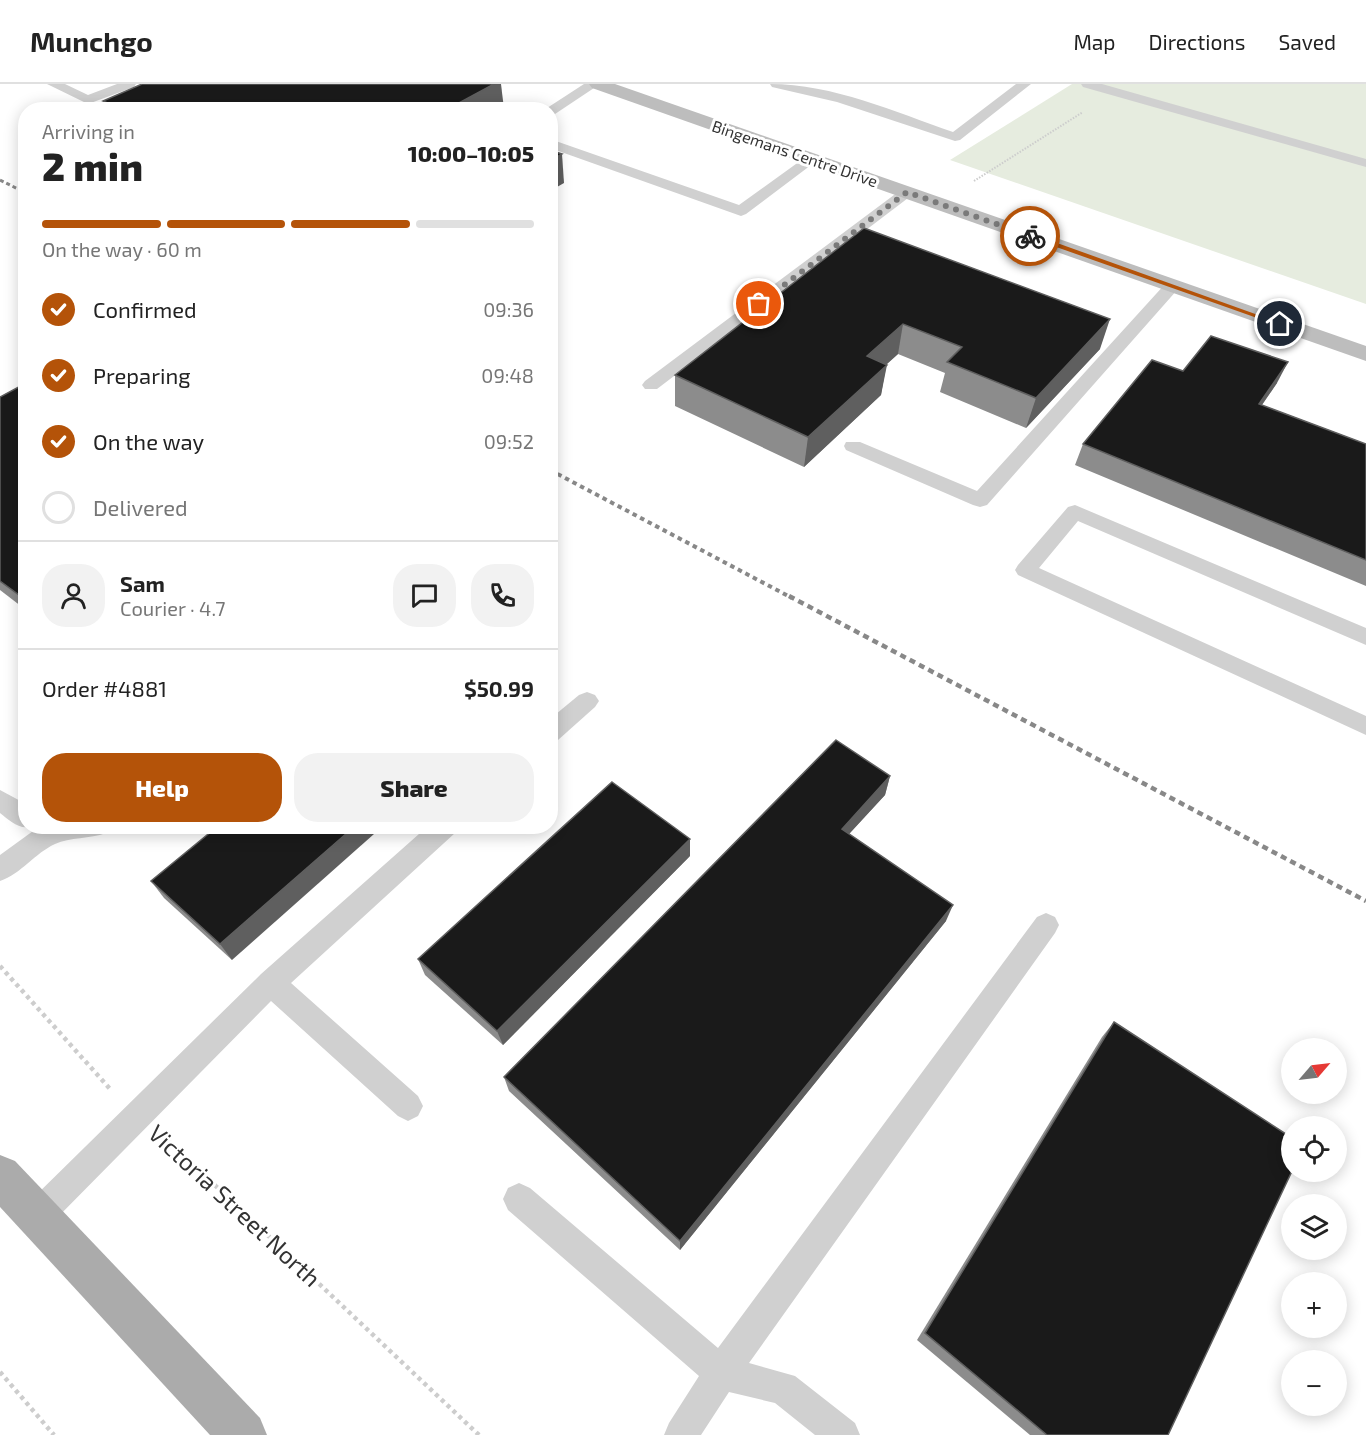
<!DOCTYPE html>
<meta charset="utf-8">
<style>
:root{--surface:#fff;--page:#f2f2f2;--text:#222;--muted:#767676;--line:#e0e0e0;--accent:#b45309}
body{margin:0;font-family:"Exo 2",sans-serif;background:var(--page);color:var(--text);height:100vh;display:flex;flex-direction:column;font-size:22px;white-space:nowrap}
*{box-sizing:border-box;margin:0}
p{font-size:20px;color:var(--muted)}
.icon{flex:none;width:33px;height:33px;fill:none;stroke:currentColor;stroke-width:2;stroke-linecap:round;stroke-linejoin:round}
.map{position:relative;flex:1;overflow:hidden}
.details{position:absolute;left:18px;top:18px;width:540px;height:732px;display:flex;flex-direction:column;background:var(--surface);border-radius:24px;box-shadow:0 3px 15px #0003}
.details>*{flex:none}
.needle{width:39px;rotate:62deg}
.fabs{position:absolute;left:1281px;top:954px;display:grid;gap:12px}
.fabs a{display:grid;place-items:center;width:66px;height:66px;border-radius:50%;background:var(--surface);box-shadow:0 3px 15px #0003;font-size:30px}
.pin{position:absolute;display:grid;place-items:center;width:51px;height:51px;color:#fff;margin:-26px;border:3px solid #fff;border-radius:50%;box-shadow:0 2px 6px #0007}
.courier{position:absolute;display:grid;place-items:center;width:60px;height:60px;margin:-30px;border:4px solid #b45309;border-radius:50%;background:#fff;color:#222;box-shadow:0 2px 8px #0007}
.head em{font-style:normal;font-weight:800}
.head div{display:flex;flex-direction:column-reverse}
.head{display:flex;align-items:center;justify-content:space-between;height:102px;padding:0 24px}
h1{font-size:39px;font-weight:800;line-height:45px}
.bar{display:grid;grid-template-columns:repeat(4,1fr);gap:9px 6px;align-content:center;height:72px;padding:0 24px}
.bar i{height:8px;border-radius:4px;background:var(--line)}
.bar .on{background:var(--accent)}
.bar p{grid-column:span 4}
.line{display:flex;align-items:center;gap:15px;padding:0 24px;border-top:2px solid var(--line)}
.line div{flex:1}
.round{display:grid;place-items:center;flex:none;width:63px;height:63px;border-radius:24px;background:var(--page)}
ol{padding:0 24px;list-style:none}
li{display:flex;align-items:center;gap:18px;height:66px}
li p{margin-inline-start:auto}
li .icon{padding:6px;border-radius:50%;background:var(--accent);color:#fff;stroke-width:4}
li:last-child{color:var(--muted)}
li i{width:33px;height:33px;border:3px solid var(--line);border-radius:50%}
.primary-button{display:flex;gap:12px;margin-top:auto;padding:12px 24px}
.primary-button a{flex:1;height:69px;border-radius:24px;background:var(--accent);color:#fff;font-size:24px;font-weight:800;line-height:69px;text-align:center}
.primary-button a+a{background:var(--page);color:var(--text)}
header{display:flex;align-items:center;gap:36px;box-sizing:border-box;height:84px;padding:0 30px;background:var(--surface);border-bottom:2px solid var(--line)}
header strong{font-size:28px}
nav{display:flex;gap:33px;margin-inline-start:auto;font-size:21px}
.map>svg:first-child{display:block}
.green{fill:#e6ecdf}
.lines{fill:none;stroke-linecap:round;stroke-linejoin:round}
.path-far1{stroke:#cdcdcd;stroke-width:2;stroke-dasharray:1.5 1.5;stroke-linecap:butt}
.path{stroke:#cdcdcd;stroke-width:4.5;stroke-dasharray:4 4;stroke-linecap:butt}
.service{fill:#d0d0d0;fill-rule:evenodd}
.secondary{fill:#bdbdbd;fill-rule:evenodd}
.primary{fill:#ababab;fill-rule:evenodd}
.rail-far2{stroke:#888;stroke-width:3;stroke-dasharray:4 3;stroke-linecap:butt}
.rail-far1{stroke:#888;stroke-width:4;stroke-dasharray:4.5 4;stroke-linecap:butt}
.rail{stroke:#888;stroke-width:4.5;stroke-dasharray:6 4.5;stroke-linecap:butt}
.wall{fill:#8c8c8c}
.shaded-wall{fill:#5f5f5f}
.building{fill:#1a1a1a;stroke:#5f5f5f;stroke-width:1.5}
.route{fill:#b45309}
.done{stroke:#7a7a7a;stroke-width:6;stroke-dasharray:0 10.8}
.labels{text-anchor:middle;dominant-baseline:central;stroke-width:6;stroke-linejoin:round;paint-order:stroke}
.far-street-label{font-size:16px;fill:#333;stroke:#fff}
.near-street-label{font-size:24px;fill:#333;stroke:#fff}
</style>
<header>
<strong>Munchgo</strong>
<nav><a>Map</a><a>Directions</a><a>Saved</a></nav>
</header>
<div class="map">
<svg width="1366" height="1351" viewBox="0 0 1366 1351">
<rect width="100%" height="100%" fill="#fff"/>
<!-- green -->
<path class="green" d="M1072,0H1366V220L950,76Z"/>
<g class="lines">
<!-- path-far1 -->
<path class="path-far1" d="M974,97L1083,28"/>
<!-- path -->
<g class="path">
<path d="M0,882L111,1006"/>
<path d="M168,1057L479,1351"/>
<path d="M0,1288L54,1351"/>
</g>
<!-- service -->
<g class="service">
<path d="M47,0H65L88,11L117,0H136L134,3L88,20Z"/>
<path d="M584,0H600L555,30L550,31V26H544Z"/>
<path d="M770,0C833,0 895,28 953,48L1016,0H1031L960,56L955,57L837,18L772,3Z"/>
<path d="M1081,0H1102L1366,75V83L1083,3Z"/>
<path d="M550,55L739,121L807,72H817L819,75L746,130L741,132L550,64Z"/>
<path d="M907,104L912,105L914,108L912,111L657,305H645L642,301L645,297L902,105Z"/>
<path d="M1172,197L1180,202L1178,205L987,421L980,423L973,421L846,366L844,362L846,358H860L977,407L1166,199Z"/>
<path d="M1075,421L1366,544V561L1078,437L1039,484L1366,632V651L1018,491L1015,486L1018,481L1068,423Z"/>
<path d="M587,608L595,611L599,617L595,623L558,656L550,658V635L579,611Z"/>
<path d="M0,706L26,720V742H32C20,747 9,736 0,729Z"/>
<path d="M40,742H109L106,749C90,755 70,753 55,760C35,769 21,790 0,797V771Z"/>
<path d="M428,742H458L455,749L291,899L418,1012L423,1022L418,1032L408,1037L398,1032L271,917L48,1143L37,1148L26,1143L21,1132L26,1121L261,890Z"/>
<path d="M1046,829L1055,833L1059,841L1055,849L749,1279L795,1292L855,1339L860,1351H815L775,1319L729,1308L701,1351H664L669,1339L699,1292L508,1126L503,1115L508,1104L519,1099L530,1104L718,1264L1037,833Z"/>
</g>
<!-- secondary -->
<path class="secondary" d="M589,0H615L1366,262V277L592,4Z"/>
<!-- primary -->
<path class="primary" d="M0,1071L15,1077L260,1334L267,1351H210L0,1123Z"/>
<!-- rail-far2 -->
<path class="rail-far2" d="M0,96L26,109"/>
<!-- rail-far1 -->
<path class="rail-far1" d="M550,386L792,514"/>
<!-- rail -->
<path class="rail" d="M789,512L1366,817"/>
</g>
<!-- wall -->
<g class="wall">
<path d="M103,17L504,25L502,26H107Z"/>
<path d="M864,144L1100,265L1026,344L940,308L945,289L898,270L886,281L881,311L804,383L675,322V291Z"/>
<path d="M1183,287L1277,299L1262,321L1366,360V502L1075,381L1083,360Z"/>
<path d="M26,299V526L0,506V313Z"/>
<path d="M890,692L885,711L849,750L946,837L680,1166L509,1007L504,993Z"/>
<path d="M218,742L232,876L164,814L151,797Z"/>
<path d="M690,772L503,961L425,891L418,875Z"/>
<path d="M1114,938L1168,1351H1030L917,1256L1102,953Z"/>
</g>
<!-- shaded-wall -->
<g class="shaded-wall">
<path d="M494,0H501L504,25L502,26H446Z"/>
<path d="M562,70L564,99L550,107V77Z"/>
<path d="M1110,235L1100,265L1026,344L1036,314Z"/>
<path d="M903,240L898,270L862,302L867,272Z"/>
<path d="M1288,278L1277,299L1248,341L1259,320Z"/>
<path d="M887,281L881,311L804,383L808,353Z"/>
<path d="M890,692L885,711L838,762L842,745Z"/>
<path d="M355,742H383L232,876L220,860Z"/>
<path d="M690,755V772L503,961L497,947Z"/>
<path d="M953,821L946,837L680,1166V1157Z"/>
</g>
<!-- building -->
<g class="building">
<path d="M142,0H494L446,26H123L103,17Z"/>
<path d="M550,66L562,70L550,77Z"/>
<path d="M864,144L1110,235L1036,314L947,278L962,263L903,240L867,272L887,281L808,353L675,291Z"/>
<path d="M1211,252L1288,278L1259,320L1366,360V476L1083,360L1152,276L1183,287Z"/>
<path d="M26,299V516L0,497V313Z"/>
<path d="M836,656L890,692L842,745L953,821L680,1157L504,993Z"/>
<path d="M612,698L690,755L497,947L418,875Z"/>
<path d="M218,742H355L220,860L151,797Z"/>
<path d="M1114,938L1292,1054V1087L1168,1351H1047L925,1249Z"/>
</g>
<!-- route -->
<path class="route" d="M1028,150H1032L1283,240L1277,241L1028,153Z"/>
<g class="lines">
<!-- done -->
<path class="done" d="M759,220L907,108L1030,152"/>
</g>
<g class="labels">
<!-- far-street labels -->
<g class="far-street-label">
<text transform="translate(795 69) rotate(19)">Bingemans Centre Drive</text>
</g>
<!-- near-street labels -->
<g class="near-street-label">
<text transform="translate(235 1121) rotate(43)">Victoria Street North</text>
</g>
</g>
</svg>
<div class="fabs">
<a><svg class="needle" viewBox="-14 -14 28 28"><path d="M0-13l5 13h-10z" fill="#e53935"/><path d="M0 13l5-13h-10z" fill="#767676"/></svg></a>
<a><svg class="icon" aria-label="locate" viewBox="0 0 24 24"><circle cx="12" cy="12" r="6"/><path d="M12 2v4M12 18v4M2 12h4M18 12h4"/></svg></a>
<a><svg class="icon" aria-label="layers" viewBox="0 0 24 24"><path d="M12 4l9 5-9 5-9-5zM3 14l9 5 9-5"/></svg></a>
<a>+</a>
<a>−</a>
</div>
<div class="pin" style="left:759px;top:220px;background:#ea580c"><svg class="icon" aria-label="bag" viewBox="0 0 24 24"><path d="M5 8h14l-1 12H6zM9 8a3 3 0 0 1 6 0"/></svg></div>
<div class="pin" style="left:1280px;top:240px;background:#1f2937"><svg class="icon" aria-label="home" viewBox="0 0 24 24"><path d="M3 11l9-7 9 7M6 9v11h12V9"/></svg></div>
<div class="courier" style="left:1030px;top:152px"><svg class="icon" aria-label="bike" viewBox="0 0 24 24"><circle cx="6" cy="16" r="4"/><circle cx="18" cy="16" r="4"/><path d="M6 16l4-8h5l3 8M10 8l3 8H6M13 5h3"/></svg></div>
<section class="details">
<div class="head"><div><h1>2 min</h1><p>Arriving in</p></div><em>10:00–10:05</em></div>
<div class="bar"><i class="on"></i><i class="on"></i><i class="on"></i><i></i><p>On the way · 60 m</p></div>
<ol>
<li><svg class="icon" aria-label="check" viewBox="0 0 24 24"><path d="M5 12l5 5 9-10"/></svg>Confirmed<p>09:36</p></li>
<li><svg class="icon" aria-label="check" viewBox="0 0 24 24"><path d="M5 12l5 5 9-10"/></svg>Preparing<p>09:48</p></li>
<li><svg class="icon" aria-label="check" viewBox="0 0 24 24"><path d="M5 12l5 5 9-10"/></svg>On the way<p>09:52</p></li>
<li><i></i>Delivered</li>
</ol>
<div class="line" style="height:108px"><a class="round"><svg class="icon" aria-label="person" viewBox="0 0 24 24"><circle cx="12" cy="8" r="4"/><path d="M4 21q1-7 8-7t8 7"/></svg></a><div><b>Sam</b><p>Courier · 4.7</p></div><a class="round"><svg class="icon" aria-label="chat" viewBox="0 0 24 24"><path d="M4 5h16v11H9l-5 4z"/></svg></a><a class="round"><svg class="icon" aria-label="phone" viewBox="0 0 24 24"><path d="M5 4h4l2 5-3 2q2 4 5 5l2-3 5 2v4C11 20 4 13 5 4z"/></svg></a></div>
<div class="line" style="height:78px"><div>Order #4881</div><b>$50.99</b></div>
<div class="primary-button"><a>Help</a><a>Share</a></div>
</section>
</div>
